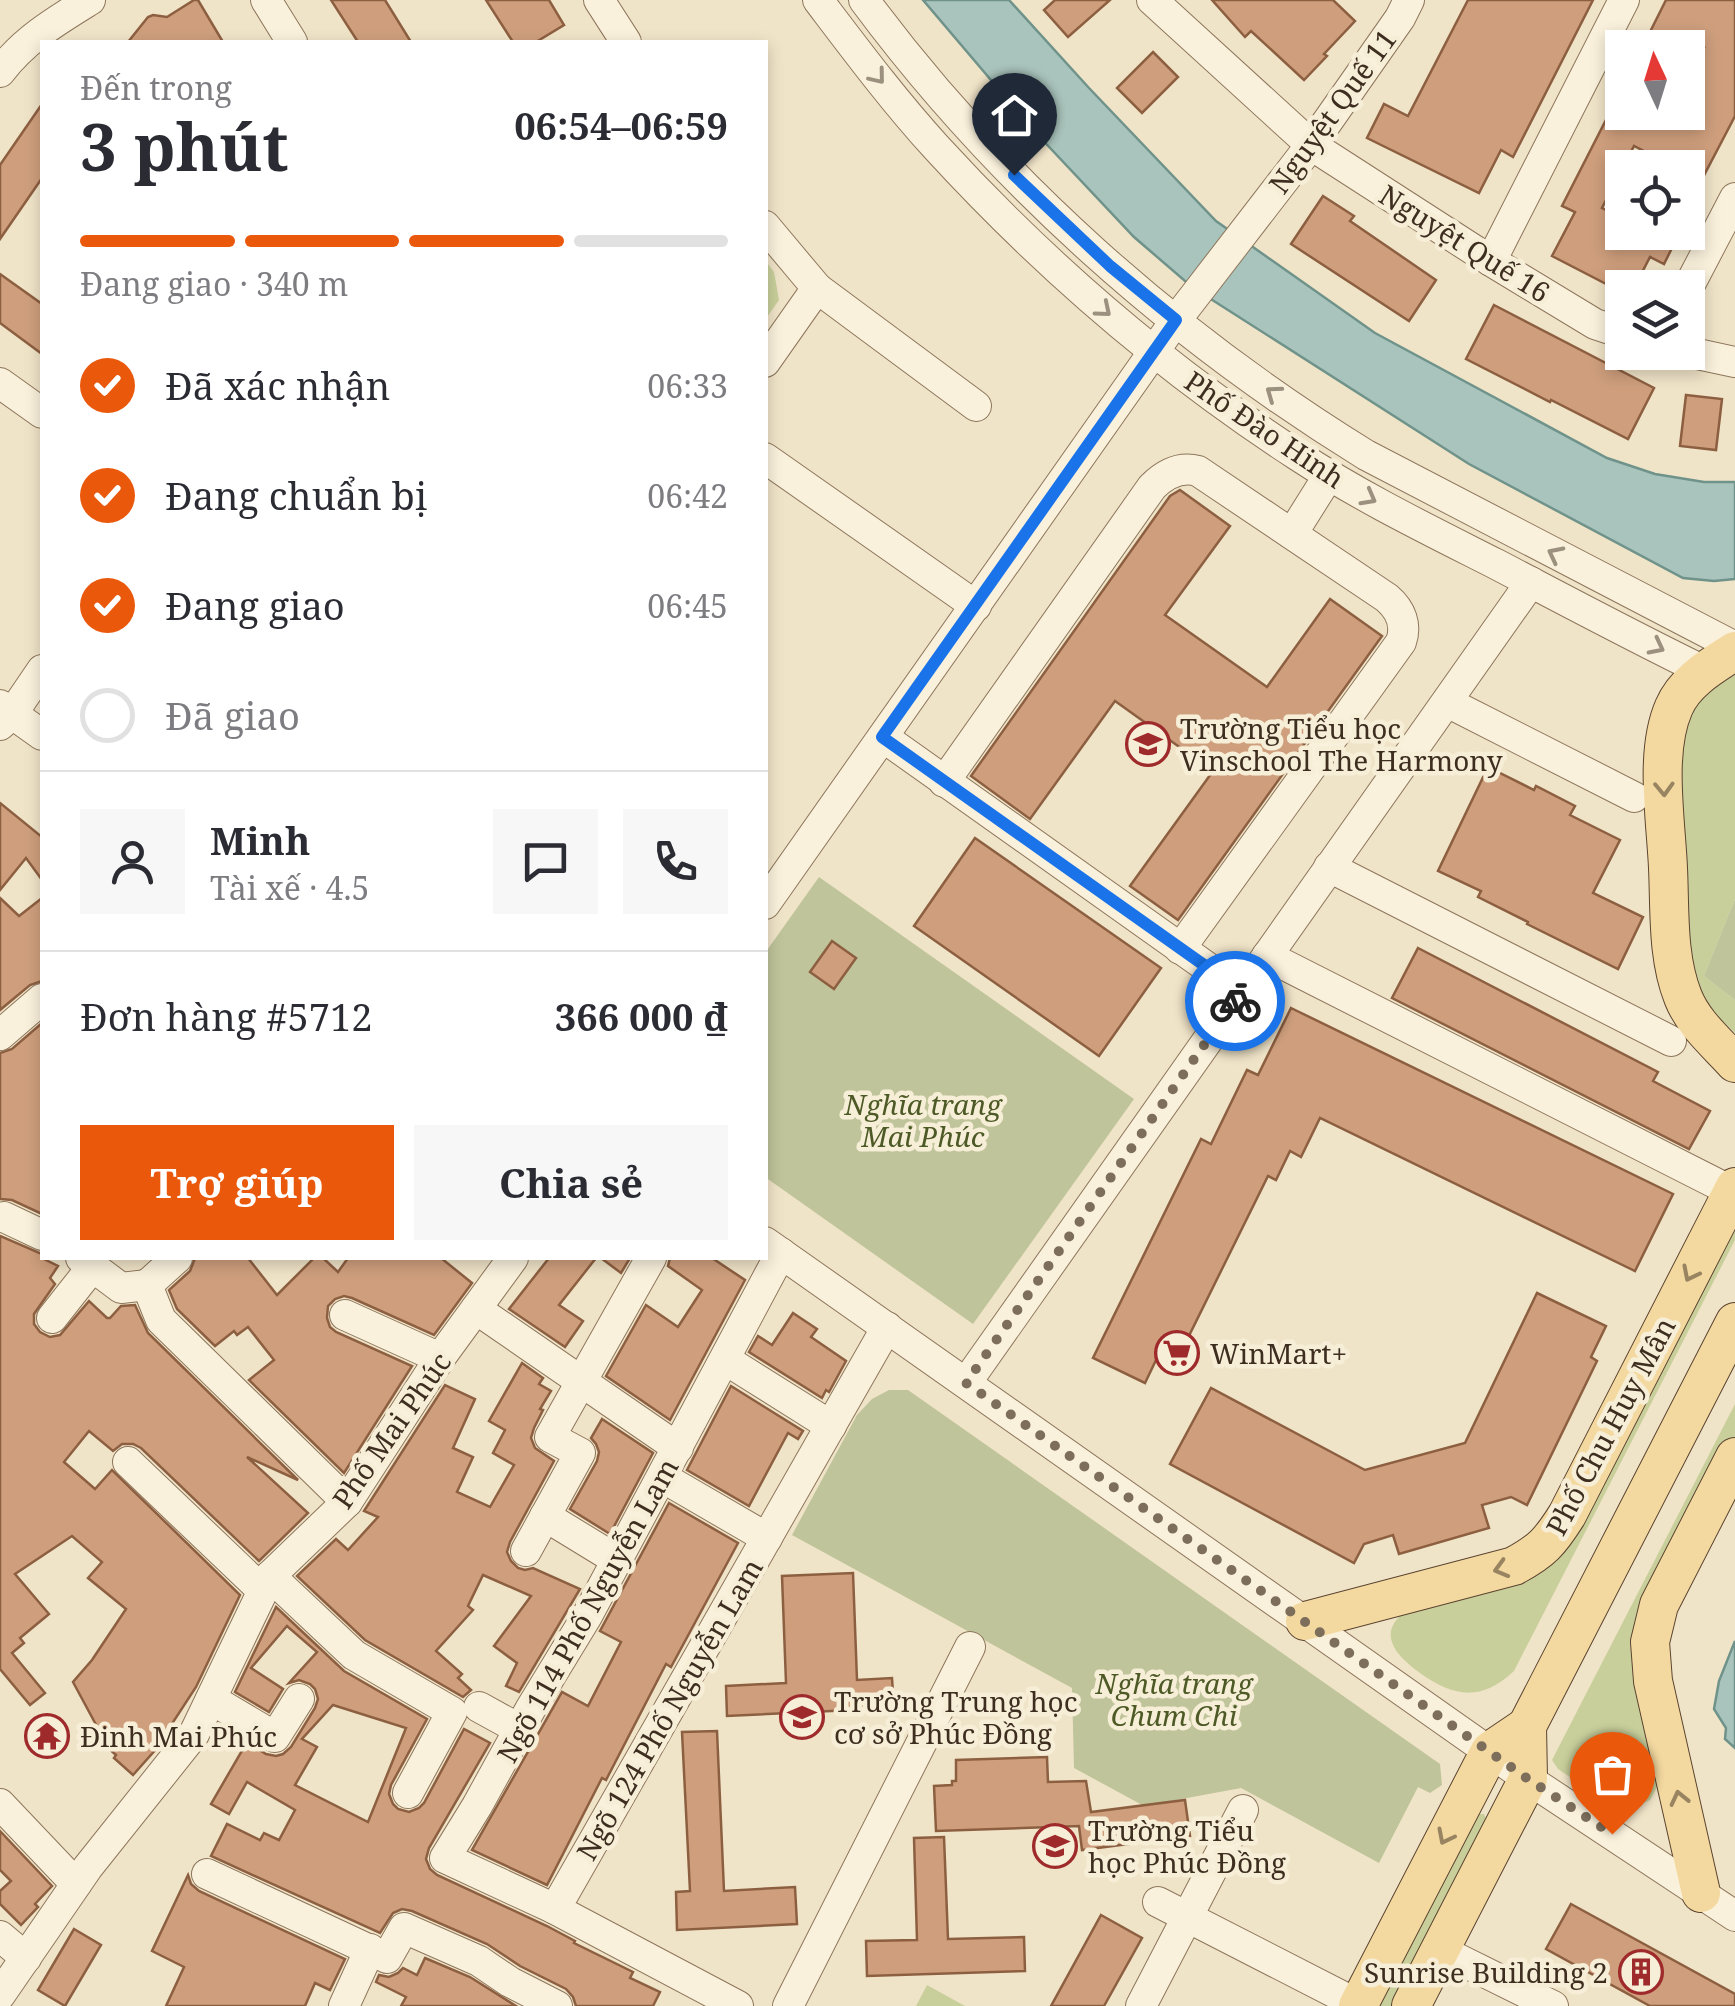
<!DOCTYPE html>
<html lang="vi">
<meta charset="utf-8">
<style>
:root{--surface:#fff;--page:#f7f7f7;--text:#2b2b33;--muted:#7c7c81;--line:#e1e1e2;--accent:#ea580c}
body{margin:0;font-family:"Noto Serif",serif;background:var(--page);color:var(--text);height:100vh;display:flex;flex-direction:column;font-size:38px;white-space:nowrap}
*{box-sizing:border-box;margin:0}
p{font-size:32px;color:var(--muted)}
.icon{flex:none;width:55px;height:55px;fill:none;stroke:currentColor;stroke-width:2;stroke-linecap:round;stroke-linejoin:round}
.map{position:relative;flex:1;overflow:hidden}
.side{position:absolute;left:40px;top:40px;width:728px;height:1220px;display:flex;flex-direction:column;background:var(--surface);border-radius:0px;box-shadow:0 5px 15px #0003}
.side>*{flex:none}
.needle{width:65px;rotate:356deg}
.controls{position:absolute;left:1605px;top:30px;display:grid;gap:20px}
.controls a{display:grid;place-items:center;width:100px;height:100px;border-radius:0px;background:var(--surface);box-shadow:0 5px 15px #0003;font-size:50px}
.pin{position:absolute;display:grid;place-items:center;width:85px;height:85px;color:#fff;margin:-102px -42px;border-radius:50% 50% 50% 0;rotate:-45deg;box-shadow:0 0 10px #0007}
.pin .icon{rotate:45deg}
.courier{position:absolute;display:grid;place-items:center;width:100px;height:100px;margin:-50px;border:8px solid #1a73e8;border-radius:50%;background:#fff;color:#222;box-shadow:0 2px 12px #0007}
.summary em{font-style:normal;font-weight:700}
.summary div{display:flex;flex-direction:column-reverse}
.summary{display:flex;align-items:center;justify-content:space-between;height:170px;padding:0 40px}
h1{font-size:65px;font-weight:700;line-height:75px}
.bar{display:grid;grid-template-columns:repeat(4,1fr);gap:15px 10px;align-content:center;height:120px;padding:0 40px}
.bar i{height:12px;border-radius:8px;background:var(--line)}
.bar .current{background:var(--accent)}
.bar p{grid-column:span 4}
.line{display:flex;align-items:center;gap:25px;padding:0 40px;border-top:2px solid var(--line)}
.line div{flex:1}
.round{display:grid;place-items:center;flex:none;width:105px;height:105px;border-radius:0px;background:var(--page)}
ol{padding:0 40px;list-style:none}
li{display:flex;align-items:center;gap:30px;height:110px}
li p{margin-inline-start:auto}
li .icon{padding:10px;border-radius:50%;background:var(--accent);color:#fff;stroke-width:4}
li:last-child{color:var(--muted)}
li i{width:55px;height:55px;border:5px solid var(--line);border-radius:50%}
.cta{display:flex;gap:20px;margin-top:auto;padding:20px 40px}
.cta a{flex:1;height:115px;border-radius:0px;background:var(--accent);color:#fff;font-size:40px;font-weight:700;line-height:115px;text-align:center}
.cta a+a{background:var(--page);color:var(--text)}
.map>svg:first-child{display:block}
.green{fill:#c9cf9b}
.cemetery{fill:#bfc49a}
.water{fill:#a9c4bc;stroke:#6f938a;stroke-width:2.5}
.building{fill:#cf9f7d;stroke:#8d5f41;stroke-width:2.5;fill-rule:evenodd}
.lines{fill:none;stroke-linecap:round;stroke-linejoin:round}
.minor-casing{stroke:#8d765c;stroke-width:32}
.major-casing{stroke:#5b4430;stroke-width:40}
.minor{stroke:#faf1dc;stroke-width:30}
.major{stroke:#f3d9a0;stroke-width:38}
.oneway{stroke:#9c907e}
.oneway2{stroke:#988460}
.done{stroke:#7c6e5b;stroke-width:10;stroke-dasharray:0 18}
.route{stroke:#1a73e8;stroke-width:12}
.labels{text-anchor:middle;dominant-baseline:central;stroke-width:9;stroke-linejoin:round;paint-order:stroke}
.street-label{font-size:28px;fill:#3d2e20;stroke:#f7eed8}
.poi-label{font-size:28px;fill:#3d2e20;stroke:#f7eed8;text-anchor:start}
.park-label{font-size:28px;font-style:italic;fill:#4d5a26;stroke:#f7eed8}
</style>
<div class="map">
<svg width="1735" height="2006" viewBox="0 0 1735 2006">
<rect width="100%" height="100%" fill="#f0e4c8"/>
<!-- green -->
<g class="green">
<path d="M765,260L774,272L779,300L765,320Z"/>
<path d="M1735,673V899L1704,976L1735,1000V1033L1704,1003L1691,969L1678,737L1700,694Z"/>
<path d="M1735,1209V1240L1514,1671C1481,1702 1454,1697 1420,1673C1396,1656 1375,1633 1407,1610L1503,1585Z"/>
<path d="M1735,1404V1436L1642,1617L1658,1785L1650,1800L1641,1804L1610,1805L1558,1769L1552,1760Z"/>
<path d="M1480,1814H1484L1487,1821L1392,2006H1377L1476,1816Z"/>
<path d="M927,1985L965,2006H916Z"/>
</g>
<!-- cemetery -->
<g class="cemetery">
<path d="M819,877L1134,1099L973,1324L765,1177V953Z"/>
<path d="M1735,899V1000L1704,976Z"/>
<path d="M889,1390H908L1440,1764L1442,1785L1430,1793L1418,1787L1379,1863L1241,1788L1144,1806L1074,1768L1072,1688L792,1535L857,1415L872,1399Z"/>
</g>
<!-- water -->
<g class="water">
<path d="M923,0H1009L1089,88L1216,221L1375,333L1607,458L1655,474L1704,482H1735V579L1714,581L1683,578L1469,464L1192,287L1134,237L1036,133Z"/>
<path d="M1735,1641V1748L1725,1739L1726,1728L1714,1709L1719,1681Z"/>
</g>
<!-- building -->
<g class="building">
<path d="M194,0H198L223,42H128L148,17L153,15L167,17Z"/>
<path d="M331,0H385L411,42H358Z"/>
<path d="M486,0H549L564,25L536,42H513Z"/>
<path d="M1055,0H1110L1068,37L1044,10Z"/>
<path d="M1212,0H1333L1355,21L1324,54L1327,56L1304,80L1251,31L1245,37Z"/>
<path d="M1468,0H1593L1513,157L1501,150L1479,193L1367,138L1384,104L1408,116Z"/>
<path d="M1666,0H1735V116L1688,206V168H1677L1634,146L1602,208L1622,218V232H1651L1674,244L1664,264L1650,257L1634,288H1614L1552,256L1575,212L1562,206L1610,112H1688V82L1704,48H1642Z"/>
<path d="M1153,52L1178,77L1142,113L1117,88Z"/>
<path d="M42,104V178L0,239V165Z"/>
<path d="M1323,196L1354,216L1350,221L1436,280L1409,321L1291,244Z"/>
<path d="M0,274L42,304V354L0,323Z"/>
<path d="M1494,305L1654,388L1628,439L1551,400L1550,402L1466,359Z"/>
<path d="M1686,395L1722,399L1716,450L1680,446Z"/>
<path d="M1180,490L1230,526L1165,615L1267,687L1330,599L1382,636L1178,920L1130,886L1213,771L1115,701L1030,819L971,776L1170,496Z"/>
<path d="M1488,767L1534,790L1536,786L1575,806L1570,815L1620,840L1593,893L1643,917L1618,969L1527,924L1528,922L1478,897L1481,891L1438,871Z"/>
<path d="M0,803L42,837V880L26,858L0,890Z"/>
<path d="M975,838L1161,968L1099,1056L914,926Z"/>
<path d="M0,898L19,916L42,898V981L30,985L0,1010Z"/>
<path d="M832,941L856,958L834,989L810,972Z"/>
<path d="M1418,948L1658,1072L1653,1081L1710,1111L1689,1149L1392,998Z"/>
<path d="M1291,1008L1673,1194L1635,1271L1320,1118L1301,1157L1290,1151L1276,1180L1268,1176L1174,1366L1157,1358L1145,1383L1093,1358L1201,1139L1211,1144L1247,1070L1258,1075Z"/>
<path d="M42,1023V1214L12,1200L0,1199V1053L12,1049Z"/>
<path d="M0,1236L42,1254V1258L58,1266L50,1278L55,1284L34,1314V1324L40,1332L50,1337L60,1335L89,1301L107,1318H110L121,1306L135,1305L148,1333L298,1480L247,1457L308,1513L259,1561L141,1448L133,1444H122L113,1451L89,1431L64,1462L95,1489L112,1470L240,1595L196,1687L164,1736L166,1738L133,1775L114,1758L116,1755L97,1738L101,1734L73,1682L92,1660L126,1609L88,1578L102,1562L72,1536L15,1574L49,1614L20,1638L24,1643L12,1653L45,1693L30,1705L0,1669Z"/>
<path d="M195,1258H248L277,1295L314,1258H323L338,1272L348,1258H441L472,1283L434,1335L352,1298L344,1296L335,1299L328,1306L327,1318L330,1327L336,1332L412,1366L344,1473L249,1380L274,1360L248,1327L237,1335L234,1331L215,1346L177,1309L169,1290L190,1271Z"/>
<path d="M549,1258H596L559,1305L583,1321L565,1347L509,1309Z"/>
<path d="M601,1258H630L621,1273Z"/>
<path d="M670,1258H712L745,1280L670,1420L606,1376L646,1305L678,1327L702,1290L668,1266Z"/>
<path d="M1537,1293L1606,1326L1591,1357L1597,1361L1527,1505L1511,1497L1482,1505L1489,1528L1399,1554L1393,1535L1364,1544L1354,1563L1170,1464L1211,1388L1365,1470L1465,1443Z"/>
<path d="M793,1313L817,1329L811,1337L846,1361L829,1392L826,1390L822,1398L749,1352L758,1336L772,1345Z"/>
<path d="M522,1363L543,1378L539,1384L551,1391L540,1409L543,1410L534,1428L531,1438L535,1448L554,1461L510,1542L507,1552L511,1561L518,1568L525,1570L533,1568L580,1589L519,1692L506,1686L517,1663L494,1646L531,1596L483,1575L468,1606L473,1610L436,1651L462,1674L458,1678L471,1690L463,1697L365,1640L297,1576L336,1539L348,1550L378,1517L364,1511L445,1385L475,1399L453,1448L473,1457L457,1492L490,1507L514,1465L493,1453L505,1430L489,1421Z"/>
<path d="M731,1386L803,1431L798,1439L788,1433L749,1506L687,1470Z"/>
<path d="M602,1419L653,1453L610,1534L570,1509L597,1461L599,1452L596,1444L591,1438Z"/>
<path d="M669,1503L738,1543L671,1667L666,1664L606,1780L602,1778L547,1885L472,1850L562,1692L588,1706L621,1642L600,1631Z"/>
<path d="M853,1573L857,1680L892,1678L894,1708L727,1716L726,1686L786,1683L782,1576Z"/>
<path d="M276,1607L344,1671L427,1719L391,1785L389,1794L393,1804L398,1809L409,1812L419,1808L424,1803L464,1729L490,1743L429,1848L426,1859L430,1869L437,1875L547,1926L575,1941L574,1943L633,1972L630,1978L660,1992L653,2006H576L573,1997L566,1989L520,1966L487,1944L412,1911L402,1909L393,1913L380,1933L211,1856L227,1824L260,1840L264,1833L279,1840L295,1810L247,1782L229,1814L211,1804L247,1742L266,1754L276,1756L283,1754L291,1747L315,1708L318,1699L315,1689L310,1684L299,1680L289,1683L317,1652L287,1626L251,1668L283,1689L269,1712L235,1692ZM333,1705L406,1728L368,1822L295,1785L317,1747L302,1739Z"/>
<path d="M717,1731L724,1891L795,1887L797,1924L677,1930L676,1892L690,1891L682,1732Z"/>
<path d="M1047,1757L1048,1782L1086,1781L1091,1812L1185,1800L1190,1836L1082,1850L1079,1826L936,1831L934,1786L952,1785V1781H956V1760Z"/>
<path d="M0,1831L52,1886L35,1904L38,1907L21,1925L0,1904V1891L11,1881L0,1870Z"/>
<path d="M944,1837L948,1939L1024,1937L1025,1971L867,1976L866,1941L917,1940L914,1838Z"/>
<path d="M188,1875L191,1884L199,1891L345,1959L330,1990L315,1983L305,2006H166L184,1967L152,1951Z"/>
<path d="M1571,1904L1735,1994V2006H1650L1546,1949Z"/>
<path d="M1101,1915L1142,1938L1104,2006H1051Z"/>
<path d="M74,1929L101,1945L65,2006L38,1990Z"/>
<path d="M425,1958L470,1977L516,2006H401L406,1997L376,1982L379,1975L389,1977L398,1973L403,1968L417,1975Z"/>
</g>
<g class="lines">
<!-- minor casing -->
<g class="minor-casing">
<g id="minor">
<path d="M266,0L292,42"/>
<path d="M599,0L626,42"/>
<path d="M818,0C856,50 894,101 936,147C1043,264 1165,369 1297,455C1361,497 1429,530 1496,564C1565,600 1634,637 1704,671"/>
<path d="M864,0C999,182 1173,336 1366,455L1735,647"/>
<path d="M1152,0L1311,145L1491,261L1595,324L1622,333"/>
<path d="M0,72C24,40 56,21 90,0"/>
<path d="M765,226L817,288"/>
<path d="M1491,261L1624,0"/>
<path d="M1688,288L1735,198"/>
<path d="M1688,352L1735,362"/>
<path d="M765,362L817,288L976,406"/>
<path d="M0,383L42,413"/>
<path d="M765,458L976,606"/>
<path d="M1292,534L1329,475"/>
<path d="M1447,702L1634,797"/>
<path d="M0,705L42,735"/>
<path d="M0,725L12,714L42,670"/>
<path d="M883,737L1242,992"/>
<path d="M944,782L1152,487C1165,474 1180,466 1198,471L1387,598C1401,610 1407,625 1401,642L1180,949"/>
<path d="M1329,867L1671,1041"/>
<path d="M765,904L1176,320L1311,145L1400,18L1409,0"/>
<path d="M1267,956L1733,1192"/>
<path d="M0,1035L42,999"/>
<path d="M4,1217L42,1235"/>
<path d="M765,1242L1528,1779L1735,1916"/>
<path d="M81,1258L121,1288L147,1285"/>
<path d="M177,1258L147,1285L161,1320L347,1502"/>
<path d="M476,1309L678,1448"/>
<path d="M345,1315L440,1358"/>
<path d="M52,1318L93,1266"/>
<path d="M726,1360L831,1426"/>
<path d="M966,1383L1531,582"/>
<path d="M128,1462L263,1591"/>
<path d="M662,1477L767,1538"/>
<path d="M545,1516L617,1560"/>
<path d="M526,1551L580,1453L550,1437L651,1258"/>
<path d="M270,1576L354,1655L452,1712L408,1793"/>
<path d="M211,1699L275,1737L299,1699"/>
<path d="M479,1707L519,1729"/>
<path d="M0,1804L76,1884"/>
<path d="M207,1874L387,1958L404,1928L479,1961L510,1982L557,2006"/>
<path d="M1158,1902L1359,2005"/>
<path d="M555,1909L445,1858L477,1806L531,1708L587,1616L781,1253"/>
<path d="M0,1936L26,1958"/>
<path d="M1440,1950L1553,2006"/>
<path d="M0,1995L88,1867L194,1734L270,1576L347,1502L440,1358L513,1258"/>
<path d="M344,2006L370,1949"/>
<path d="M738,2006L555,1909L887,1327"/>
<path d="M788,2006L970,1647"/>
<path d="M1141,2006L1243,1810"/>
</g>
</g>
<!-- major casing -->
<g class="major-casing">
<g id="major">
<path d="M1735,651C1712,666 1685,681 1674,707C1654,752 1666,820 1668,868C1670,910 1667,957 1683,997C1693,1023 1717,1043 1735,1063"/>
<path d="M1305,1621L1514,1566C1542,1551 1550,1542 1567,1515L1735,1187"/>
<path d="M1701,1893L1653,1681L1650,1642L1659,1605L1735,1457"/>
<path d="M1358,2006L1490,1751L1527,1726"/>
<path d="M1411,2006L1528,1779L1527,1726L1735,1322"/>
</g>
</g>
<!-- minor -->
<use href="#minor" class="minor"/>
<!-- major -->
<use href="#major" class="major"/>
</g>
<!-- one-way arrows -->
<defs><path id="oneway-chevron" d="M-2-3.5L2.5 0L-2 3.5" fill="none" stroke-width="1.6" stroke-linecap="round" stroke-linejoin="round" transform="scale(2.5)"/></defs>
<g class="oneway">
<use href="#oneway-chevron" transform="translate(878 77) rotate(51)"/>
<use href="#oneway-chevron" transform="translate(1104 310) rotate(40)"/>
<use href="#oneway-chevron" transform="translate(1273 393) rotate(-144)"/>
<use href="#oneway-chevron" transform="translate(1369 498) rotate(29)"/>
<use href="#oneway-chevron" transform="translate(1555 554) rotate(-153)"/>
<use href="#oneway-chevron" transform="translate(1657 647) rotate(27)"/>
</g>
<g class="oneway2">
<use href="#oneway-chevron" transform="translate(1664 789) rotate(88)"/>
<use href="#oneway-chevron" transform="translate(1690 1274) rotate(117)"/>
<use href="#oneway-chevron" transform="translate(1501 1569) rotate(164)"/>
<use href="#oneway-chevron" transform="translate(1679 1798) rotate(-103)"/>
<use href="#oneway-chevron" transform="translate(1445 1837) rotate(117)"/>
</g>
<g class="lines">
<!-- done -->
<path class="done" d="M1235,1001L966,1383L1528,1779L1612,1834"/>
<!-- route -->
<path class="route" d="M1014,175L1110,266L1176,320L882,737L1242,992L1235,1001"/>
</g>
<!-- icons -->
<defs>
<g id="school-ring" transform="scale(2.25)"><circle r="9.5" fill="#f7eed8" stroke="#9e2a2b" stroke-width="1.5"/><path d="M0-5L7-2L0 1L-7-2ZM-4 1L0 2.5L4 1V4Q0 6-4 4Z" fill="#9e2a2b"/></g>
<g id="supermarket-ring" transform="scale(2.25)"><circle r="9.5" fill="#f7eed8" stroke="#9e2a2b" stroke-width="1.5"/><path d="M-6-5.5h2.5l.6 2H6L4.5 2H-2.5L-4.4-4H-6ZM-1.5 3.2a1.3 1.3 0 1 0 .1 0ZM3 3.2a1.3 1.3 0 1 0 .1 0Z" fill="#9e2a2b"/></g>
<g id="temple-ring" transform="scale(2.25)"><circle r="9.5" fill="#f7eed8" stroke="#9e2a2b" stroke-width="1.5"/><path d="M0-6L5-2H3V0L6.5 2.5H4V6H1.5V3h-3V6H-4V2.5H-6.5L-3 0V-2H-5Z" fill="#9e2a2b"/></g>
<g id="building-ring" transform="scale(2.25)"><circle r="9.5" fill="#f7eed8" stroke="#9e2a2b" stroke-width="1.5"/><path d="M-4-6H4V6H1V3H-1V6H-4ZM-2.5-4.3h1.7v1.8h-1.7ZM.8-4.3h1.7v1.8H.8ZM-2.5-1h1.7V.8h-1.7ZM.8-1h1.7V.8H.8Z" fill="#9e2a2b"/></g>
</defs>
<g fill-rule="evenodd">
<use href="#school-ring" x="1148" y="744"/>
<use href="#supermarket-ring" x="1177" y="1353"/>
<use href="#school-ring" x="802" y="1717"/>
<use href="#temple-ring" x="47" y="1736"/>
<use href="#school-ring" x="1055" y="1846"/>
<use href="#building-ring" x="1641" y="1972"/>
</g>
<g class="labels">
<!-- street labels -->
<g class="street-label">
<text transform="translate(1332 111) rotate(-54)">Nguyệt Quế 11</text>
<text transform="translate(1465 243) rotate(32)">Nguyệt Quế 16</text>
<text transform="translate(1265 429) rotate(34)">Phố Đào Hinh</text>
<text transform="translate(1610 1426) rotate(-62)">Phố Chu Huy Mân</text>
<text transform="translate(391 1430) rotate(-55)">Phố Mai Phúc</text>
<text transform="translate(587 1610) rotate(-61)">Ngõ 114 Phố Nguyễn Lam</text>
<text transform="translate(669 1709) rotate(-60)">Ngõ 124 Phố Nguyễn Lam</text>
</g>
<!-- poi labels -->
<g class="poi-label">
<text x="1180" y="728">Trường Tiểu học<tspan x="1180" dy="32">Vinschool The Harmony</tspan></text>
<text x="1210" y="1353">WinMart+</text>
<text x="834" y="1701">Trường Trung học<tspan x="834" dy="32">cơ sở Phúc Đồng</tspan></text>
<text x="80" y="1736">Đinh Mai Phúc</text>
<text x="1088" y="1830">Trường Tiểu<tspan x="1088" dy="32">học Phúc Đồng</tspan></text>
<text x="1608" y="1972" text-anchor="end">Sunrise Building 2</text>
</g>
<!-- park labels -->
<g class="park-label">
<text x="923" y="1104">Nghĩa trang<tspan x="923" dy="32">Mai Phúc</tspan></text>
<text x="1174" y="1683">Nghĩa trang<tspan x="1174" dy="32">Chum Chi</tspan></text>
</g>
</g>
</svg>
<div class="controls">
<a><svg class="needle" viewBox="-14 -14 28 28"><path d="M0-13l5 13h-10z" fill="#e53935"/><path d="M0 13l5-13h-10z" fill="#7c7c81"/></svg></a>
<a><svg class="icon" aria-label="locate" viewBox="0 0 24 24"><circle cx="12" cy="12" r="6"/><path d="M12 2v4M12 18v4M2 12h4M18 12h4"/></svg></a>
<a><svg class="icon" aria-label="layers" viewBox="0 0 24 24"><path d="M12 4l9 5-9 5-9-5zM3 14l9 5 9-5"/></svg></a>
</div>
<div class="pin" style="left:1612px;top:1834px;background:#ea580c"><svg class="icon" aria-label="bag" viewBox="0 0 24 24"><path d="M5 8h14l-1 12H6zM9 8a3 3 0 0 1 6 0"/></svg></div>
<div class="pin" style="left:1014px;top:175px;background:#1f2937"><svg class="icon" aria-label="home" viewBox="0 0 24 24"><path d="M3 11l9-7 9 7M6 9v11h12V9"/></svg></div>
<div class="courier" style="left:1235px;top:1001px"><svg class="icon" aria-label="bike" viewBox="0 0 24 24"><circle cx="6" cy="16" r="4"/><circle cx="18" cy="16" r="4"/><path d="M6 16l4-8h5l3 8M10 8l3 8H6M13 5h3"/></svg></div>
<section class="side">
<div class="summary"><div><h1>3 phút</h1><p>Đến trong</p></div><em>06:54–06:59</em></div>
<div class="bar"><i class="current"></i><i class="current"></i><i class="current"></i><i></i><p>Đang giao · 340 m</p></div>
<ol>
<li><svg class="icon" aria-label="check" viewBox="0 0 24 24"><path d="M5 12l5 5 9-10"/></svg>Đã xác nhận<p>06:33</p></li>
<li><svg class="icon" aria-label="check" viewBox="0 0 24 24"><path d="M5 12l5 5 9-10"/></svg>Đang chuẩn bị<p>06:42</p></li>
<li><svg class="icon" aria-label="check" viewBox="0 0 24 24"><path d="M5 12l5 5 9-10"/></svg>Đang giao<p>06:45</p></li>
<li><i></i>Đã giao</li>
</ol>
<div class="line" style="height:180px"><a class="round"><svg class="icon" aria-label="person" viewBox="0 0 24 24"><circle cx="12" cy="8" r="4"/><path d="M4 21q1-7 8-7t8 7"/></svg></a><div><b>Minh</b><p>Tài xế · 4.5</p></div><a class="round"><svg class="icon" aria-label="chat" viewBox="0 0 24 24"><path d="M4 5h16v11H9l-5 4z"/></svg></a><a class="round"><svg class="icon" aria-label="phone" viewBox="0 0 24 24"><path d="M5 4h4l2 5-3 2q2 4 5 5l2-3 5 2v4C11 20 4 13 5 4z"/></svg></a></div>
<div class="line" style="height:130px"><div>Đơn hàng #5712</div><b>366 000 ₫</b></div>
<div class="cta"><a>Trợ giúp</a><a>Chia sẻ</a></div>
</section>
</div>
